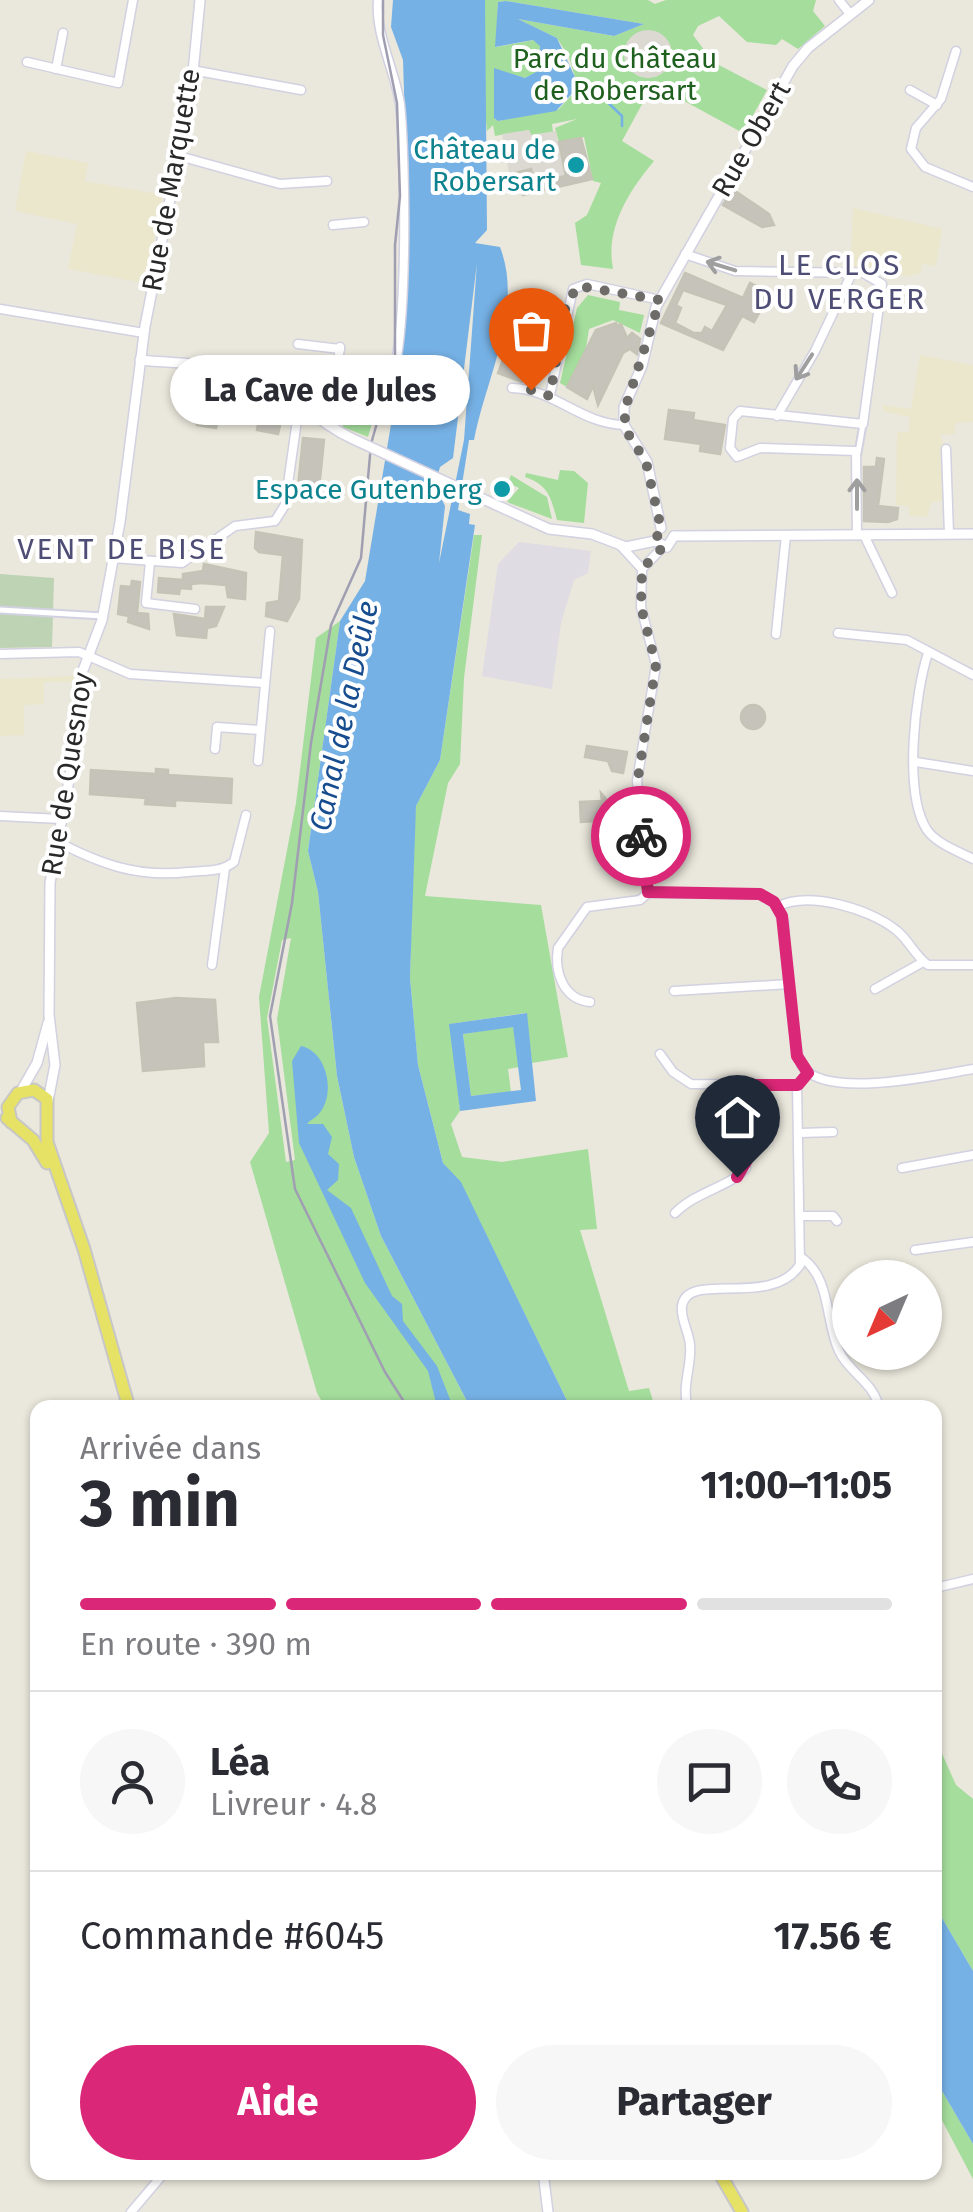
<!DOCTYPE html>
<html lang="fr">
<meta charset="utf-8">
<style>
:root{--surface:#fff;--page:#f7f7f7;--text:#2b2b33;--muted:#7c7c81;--line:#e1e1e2;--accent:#db2777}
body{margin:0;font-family:"Fira Sans",sans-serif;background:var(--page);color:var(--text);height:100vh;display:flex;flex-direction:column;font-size:38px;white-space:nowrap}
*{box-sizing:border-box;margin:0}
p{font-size:32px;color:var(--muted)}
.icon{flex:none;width:55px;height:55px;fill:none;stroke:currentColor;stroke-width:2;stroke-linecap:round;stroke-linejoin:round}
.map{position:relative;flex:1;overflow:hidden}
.details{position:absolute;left:30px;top:1400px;width:912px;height:780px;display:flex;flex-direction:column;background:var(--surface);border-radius:20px;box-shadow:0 2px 8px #0004}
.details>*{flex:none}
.needle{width:65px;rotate:224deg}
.fabs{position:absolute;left:832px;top:1260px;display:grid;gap:20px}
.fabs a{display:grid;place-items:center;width:110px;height:110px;border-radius:50%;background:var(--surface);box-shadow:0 2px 8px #0004;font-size:50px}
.pin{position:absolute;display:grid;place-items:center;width:85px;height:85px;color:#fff;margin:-102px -42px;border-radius:50% 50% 50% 0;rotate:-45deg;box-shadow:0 0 10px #0007}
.pin .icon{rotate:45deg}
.courier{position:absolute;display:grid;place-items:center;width:100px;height:100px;margin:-50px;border:8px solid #db2777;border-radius:50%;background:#fff;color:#222;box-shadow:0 2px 12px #0007}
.bubble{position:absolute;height:70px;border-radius:35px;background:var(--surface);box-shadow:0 2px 8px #0004;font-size:32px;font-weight:700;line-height:70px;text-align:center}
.headline em{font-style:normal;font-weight:700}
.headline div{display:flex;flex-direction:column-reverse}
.headline{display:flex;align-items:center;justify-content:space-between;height:170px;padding:0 50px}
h1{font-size:65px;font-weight:700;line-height:75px}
.bar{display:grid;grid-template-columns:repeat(4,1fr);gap:15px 10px;align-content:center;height:120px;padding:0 50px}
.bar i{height:12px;border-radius:8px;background:var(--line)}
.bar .on{background:var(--accent)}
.bar p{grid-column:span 4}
.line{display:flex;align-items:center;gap:25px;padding:0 50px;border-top:2px solid var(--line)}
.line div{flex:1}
.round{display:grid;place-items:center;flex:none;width:105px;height:105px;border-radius:52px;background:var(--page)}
.action{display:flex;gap:20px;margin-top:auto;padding:20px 50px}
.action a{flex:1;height:115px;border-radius:60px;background:var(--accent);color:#fff;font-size:40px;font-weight:700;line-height:115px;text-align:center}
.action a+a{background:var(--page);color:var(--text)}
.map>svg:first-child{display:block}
.industrial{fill:#dfdce3}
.education{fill:#ebe7cc}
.green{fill:#a4dd9c;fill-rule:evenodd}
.cemetery{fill:#bdd3b4}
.plaza{fill:#dbd9d2}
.water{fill:#76b1e5;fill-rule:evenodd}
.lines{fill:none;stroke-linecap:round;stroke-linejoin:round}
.stream{stroke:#76b1e5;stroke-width:2.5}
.building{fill:#c6c3bb;stroke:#c5c3b6;stroke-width:2.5;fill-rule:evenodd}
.pedestrian-casing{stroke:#d1d1e1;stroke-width:9}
.minor-casing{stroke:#d1d1e1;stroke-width:11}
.tertiary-casing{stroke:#d1d1e1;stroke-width:12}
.primary-casing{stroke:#c7c7c7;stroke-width:15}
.pedestrian{stroke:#fff;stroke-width:5}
.minor{stroke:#fff;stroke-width:8}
.tertiary{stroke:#fff;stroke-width:9}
.primary{stroke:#e6e265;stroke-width:11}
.tram{stroke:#a09fb2;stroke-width:2.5}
.tertiary-bridge-casing{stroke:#d1d1e1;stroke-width:12;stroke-linecap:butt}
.tertiary-bridge{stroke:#fff;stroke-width:9}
.oneway{stroke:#9f9f9f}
.done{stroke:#6d6c68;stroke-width:10;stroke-dasharray:0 18}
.route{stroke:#db2777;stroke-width:12}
.culture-dot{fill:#0f9aa8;stroke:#fff;stroke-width:4}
.labels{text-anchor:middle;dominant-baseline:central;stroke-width:8;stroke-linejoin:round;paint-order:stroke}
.park-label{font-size:28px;fill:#1f601f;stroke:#fff}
.street-label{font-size:28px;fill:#292929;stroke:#fff}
.culture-label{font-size:28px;fill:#0d838f;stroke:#fff;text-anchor:end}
.neighbourhood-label{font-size:30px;letter-spacing:2.5px;fill:#4e4d76;stroke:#fff}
.water-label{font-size:30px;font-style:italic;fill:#174d8f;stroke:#fff}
</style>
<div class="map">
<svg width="973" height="2212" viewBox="0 0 973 2212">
<rect width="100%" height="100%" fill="#eae7dc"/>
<!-- industrial -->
<path class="industrial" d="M519,542L591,551L588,573L574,580L561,623L552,689L482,676L498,564Z"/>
<!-- education -->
<g class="education">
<path d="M26,151L88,163L85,181L163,195L145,283L68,269L77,224L15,211Z"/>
<path d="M853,208L942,229L936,266L922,264L921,273L908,276L898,274L896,267L850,268Z"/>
<path d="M920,355L973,365V422L955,423V434L940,435L945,447L947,500L931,502L927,517L909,516V506L896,505L897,432H909L910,417L883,411V405L911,409Z"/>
<path d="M74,676V682H44V704L24,705V735L0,736V679Z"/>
</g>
<!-- green -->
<g class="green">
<path d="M485,0H648L655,4L666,0H816L813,11L825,26L798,49L782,39L776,45L747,42L719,16L698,26L693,35L713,62L767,90L743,133L653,84L622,141L654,161C629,191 605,228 613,269L581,265L575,223L587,215L601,183L593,181L584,137L559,142L555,128L577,119L552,124L553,132L531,135L529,130L495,136L493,125L487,131L483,86ZM506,1L644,24L614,36L518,19L557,38L569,57L578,88L559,109L498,121L494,118V69L525,78L538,72L540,45L534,40L496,47L498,2Z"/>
<path d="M588,295L620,302L619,310L644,315L640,333L613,320L589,329L586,348L567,387L560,383L577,308Z"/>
<path d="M346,398H375L378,403L368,437L343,427Z"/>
<path d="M560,470L574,471L588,483L584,523L557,520C551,498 549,485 525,477L526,473L558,480Z"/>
<path d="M511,475L547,497L552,519L507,502L519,488L508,483Z"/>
<path d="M474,535H482L464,678L460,764L448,783L425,896L541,905L568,1057L532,1063L526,1013L450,1024L460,1111L451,1124L462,1157L502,1162L588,1149L597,1229L580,1230L629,1391L649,1388L653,1401L642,1407H570L461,1183L443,1163L418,1065L410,978L414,823L416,806L440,760Z"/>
<path d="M340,621L308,851L318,892L337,1076L354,1157L381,1236L470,1407H325L317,1393L250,1162L269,1133L259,997L296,803L316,638ZM291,938L277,1019L295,1160L286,1162L267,1018L282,940Z"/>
<path d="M513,1026L519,1067L508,1069L511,1092L471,1096L463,1034Z"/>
<path d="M935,1738L956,1785L973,1799V1971L935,1906Z"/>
<path d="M935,2079L973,2144V2179L935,2107Z"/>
</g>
<!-- cemetery -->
<path class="cemetery" d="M0,574L54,578L52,647L0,648Z"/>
<!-- plaza -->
<g class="plaza">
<circle cx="648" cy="54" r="24"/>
<path d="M529,130L531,135L556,131L565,175L534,182L531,169L509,173L502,134Z"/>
</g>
<!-- water -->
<g class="water">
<path d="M393,0H485L487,230L475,243L500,247C524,309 486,377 474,440H469L458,510L470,514L469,524L475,525L440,760L416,806L410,978L418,1065L443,1163L461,1182L570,1407H470L381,1236L354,1157L337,1076L318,892L308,851L340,621L365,581L399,376L409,248L403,60L391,27ZM477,263L464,440L439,563L445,506L435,485L440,467L453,458Z"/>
<path d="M506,1L644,24L614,36L518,19L557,38L579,86L556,111L498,121L494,118V68L525,78L538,71L540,46L533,40L495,47L498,2Z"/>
<path d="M527,1013L536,1101L460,1111L449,1024ZM513,1027L521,1090L471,1096L463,1034Z"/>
<path d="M301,1046C327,1051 337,1095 318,1115C315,1118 310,1120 307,1124H323L332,1137L328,1154L339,1164L338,1180L327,1190L351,1208L392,1296L402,1304L403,1321L437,1366L453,1407H437L428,1371L365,1283L299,1143L292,1061Z"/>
<path d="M935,1906L973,1971V2144L935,2079Z"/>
</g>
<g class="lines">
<!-- stream -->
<g class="stream">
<path d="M579,86L593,89"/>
<path d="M599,94L622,116V126"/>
</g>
</g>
<!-- building -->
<g class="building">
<path d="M581,138L592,179L523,195L520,181L512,182L511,174L531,169L534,182L566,176L559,142Z"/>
<path d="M732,189L769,214L774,225L762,227L723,205Z"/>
<path d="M685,273L743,298L750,283L770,293L754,322L742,316L723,350L661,323ZM683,290L727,305L712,331L705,327L702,333H694L675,323L681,308L676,305Z"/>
<path d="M616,323V326L621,324L627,338L632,333L640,339L637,354L630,349L623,353L598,405L593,386L587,399L567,387L596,330Z"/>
<path d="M510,342L533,347L522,382L498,373Z"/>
<path d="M203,381L262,389L276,406L284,407L278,434L257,430L261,409L245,406L221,404L216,428L197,425Z"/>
<path d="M669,410L694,413L693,420L725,425L720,454L700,451L701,444L665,439Z"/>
<path d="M303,438L324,440L319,489L298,487Z"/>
<path d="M877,458L884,459L878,506L898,508L897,519L888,522L864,521V467H876Z"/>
<path d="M256,532L302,540L299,599L287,621L266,616L267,603L279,601L283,555L259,552L255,548Z"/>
<path d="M204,564L246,573L245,599L228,597L226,585L202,583L191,584V589L180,588L179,594L158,592L159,578L183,580V574L203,571Z"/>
<path d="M132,581L140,582L137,613L148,614L149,629L128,622L129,616L118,614L121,586L131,587Z"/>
<path d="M206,607H224L216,626L207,628L206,638L177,635L174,614L205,619Z"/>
<circle cx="753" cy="717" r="12"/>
<path d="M587,746L627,752L623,773L612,771L608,761L585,757Z"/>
<path d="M156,769L168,770V775L232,779L231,803L175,800V806L145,804L146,798L90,794L91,770L156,774Z"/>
<path d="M601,793L612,806L613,820L581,822L580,802L602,801Z"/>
<path d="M176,998L215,1000L218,1042H203L204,1066L143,1071L137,1003Z"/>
</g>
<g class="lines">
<!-- pedestrian casing -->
<g class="pedestrian-casing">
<g id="pedestrian">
<path d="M858,453L863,424"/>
<path d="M0,610L103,616"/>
</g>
</g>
<!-- minor casing -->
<g class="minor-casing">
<g id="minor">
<path d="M839,0L850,14"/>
<path d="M956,51L941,99L916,128L911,149L925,167L973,187"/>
<path d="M27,62L118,83L133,0"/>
<path d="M56,69L63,33"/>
<path d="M192,70L301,90"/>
<path d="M910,90L937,105"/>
<path d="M179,156L280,184L327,181"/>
<path d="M333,225L364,222"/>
<path d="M685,254L735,271L863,273L882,284L863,424L740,411L733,419L730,448L737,457L760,448L856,451L857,535"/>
<path d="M0,309L144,333"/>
<path d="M298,344L340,349"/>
<path d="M257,376L294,383L310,398"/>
<path d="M512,388C554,389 581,424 624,425"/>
<path d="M334,392L340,347"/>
<path d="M550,395L573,289L587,284L660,300"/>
<path d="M777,416L815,351L852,273"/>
<path d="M946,449L949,534"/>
<path d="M864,535L892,593"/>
<path d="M620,545L642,569"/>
<path d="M112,558L182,563L235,526L275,521L285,505L299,406L329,392L383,399C411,372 405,149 400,104C395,70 375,35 378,0"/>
<path d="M150,562L146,603L195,609"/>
<path d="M642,569L641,607L656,665L637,781L648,893"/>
<path d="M642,569L662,548"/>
<path d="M838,633L907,640L973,675"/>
<path d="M776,634L786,535"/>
<path d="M928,653C915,693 903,793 927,830C937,844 958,851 973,859"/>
<path d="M0,654L79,652L130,674L264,683"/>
<path d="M215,749L217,727L260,730"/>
<path d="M258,761L270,631"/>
<path d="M916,762L973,771"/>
<path d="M0,816L61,819"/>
<path d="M56,841C100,864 138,878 188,872C205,870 219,873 234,862L246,815"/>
<path d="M648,893L759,894L774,903L784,922C785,944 793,1053 802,1066C825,1100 937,1075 973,1069"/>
<path d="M777,907C808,890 870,909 896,930C909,940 915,956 928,965H973"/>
<path d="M212,965L225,868"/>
<path d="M875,989L923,962"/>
<path d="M674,991L789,984"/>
<path d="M590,1002C563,999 554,972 558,948L587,907L640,900L648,893"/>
<path d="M660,1054L673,1072L691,1084L797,1085L808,1073"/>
<path d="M800,1133L833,1132"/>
<path d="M902,1168L973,1155"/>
<path d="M675,1213C697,1191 730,1187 746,1168L739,1085"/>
<path d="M801,1216H833L837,1221"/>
<path d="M915,1250L973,1242"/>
<path d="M802,1258C831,1278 825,1321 839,1351C849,1373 874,1382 879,1408"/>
<path d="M688,1408C681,1387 692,1366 690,1345C689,1332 680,1318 682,1306C687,1270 771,1309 800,1265L797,1085"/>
<path d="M935,1588L973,1579"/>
<path d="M131,2212L165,2172"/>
</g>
</g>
<!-- tertiary casing -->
<g class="tertiary-casing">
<g id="tertiary">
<path d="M140,360C182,364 232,363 269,383C299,400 321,424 353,439"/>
<path d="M494,504L549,529L592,534L626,547L655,541"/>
<path d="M661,528L647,462L624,425V407L642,366L656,307L793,66L808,48L869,0"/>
<path d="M674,536L973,534"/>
<path d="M655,541L667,547L674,536"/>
<path d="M21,1091L37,1063L48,1023"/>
<path d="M48,1101L55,1065L49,1015L50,883L71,769L82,673L102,620L120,522L145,326L191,93L200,0"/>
<path d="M543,2172L548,2212"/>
</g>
</g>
<!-- primary casing -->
<g class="primary-casing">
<g id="primary">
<path d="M7,1118L33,1140L47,1163"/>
<path d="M11,1122L8,1107L18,1093L34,1090L47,1099V1142L84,1249L129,1408"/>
<path d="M719,2172L742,2212"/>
</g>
</g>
<!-- pedestrian -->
<use href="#pedestrian" class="pedestrian"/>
<!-- minor -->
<use href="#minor" class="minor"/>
<!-- tertiary -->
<use href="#tertiary" class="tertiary"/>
<!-- primary -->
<use href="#primary" class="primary"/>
<!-- tram -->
<path class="tram" d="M383,0V35L397,103L400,196L395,245V359L371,444L361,558L331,625L311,743L292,903L270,1016L295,1189L385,1372L408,1408"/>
<!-- tertiary-bridge casing -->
<g class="tertiary-bridge-casing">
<path id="tertiary-bridge" d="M353,439L494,504"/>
</g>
<!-- tertiary-bridge -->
<use href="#tertiary-bridge" class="tertiary-bridge"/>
</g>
<!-- one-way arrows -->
<defs><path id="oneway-shaft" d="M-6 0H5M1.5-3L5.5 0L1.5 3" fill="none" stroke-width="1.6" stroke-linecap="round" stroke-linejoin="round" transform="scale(2.5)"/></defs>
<g class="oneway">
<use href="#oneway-shaft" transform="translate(721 266) rotate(-163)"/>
<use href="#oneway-shaft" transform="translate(804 367) rotate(123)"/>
<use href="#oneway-shaft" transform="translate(857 494) rotate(-90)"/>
</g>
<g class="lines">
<!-- done -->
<path class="done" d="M531,390L550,396L566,304L578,286L660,300L624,412L627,432L646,462L661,528L655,541L662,548L642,569L641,607L656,665L638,778L641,836"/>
<!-- route -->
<path class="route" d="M641,836L648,892L760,894L774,902L782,916L797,1056L808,1073L798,1085H740L742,1144L747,1160L737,1177"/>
</g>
<!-- markers -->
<g class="culture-dot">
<circle cx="576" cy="165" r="10"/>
<circle cx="502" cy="489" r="10"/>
</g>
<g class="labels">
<!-- park labels -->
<g class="park-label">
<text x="615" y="58">Parc du Château<tspan x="615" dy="32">de Robersart</tspan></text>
</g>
<!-- street labels -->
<g class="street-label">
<text transform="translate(751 139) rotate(-60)">Rue Obert</text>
<text transform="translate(171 180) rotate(-80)">Rue de Marquette</text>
<text transform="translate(67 774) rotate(-81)">Rue de Quesnoy</text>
</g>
<!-- culture labels -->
<g class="culture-label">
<text x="556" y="149">Château de<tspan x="556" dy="32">Robersart</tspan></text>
<text x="482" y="489">Espace Gutenberg</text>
</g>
<!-- neighbourhood labels -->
<g class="neighbourhood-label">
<text x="840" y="265">LE CLOS<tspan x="840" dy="34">DU VERGER</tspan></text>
<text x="122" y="549">VENT DE BISE</text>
</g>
<!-- water labels -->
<g class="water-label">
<text transform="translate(344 716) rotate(-78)">Canal de la Deûle</text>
</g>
</g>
</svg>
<div class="fabs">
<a><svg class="needle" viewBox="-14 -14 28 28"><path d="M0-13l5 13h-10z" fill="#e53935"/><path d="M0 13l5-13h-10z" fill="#7c7c81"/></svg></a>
</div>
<div class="pin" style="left:531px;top:390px;background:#ea580c"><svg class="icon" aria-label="bag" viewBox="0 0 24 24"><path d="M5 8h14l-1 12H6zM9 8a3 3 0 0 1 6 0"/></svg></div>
<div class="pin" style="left:737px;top:1177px;background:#1f2937"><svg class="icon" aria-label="home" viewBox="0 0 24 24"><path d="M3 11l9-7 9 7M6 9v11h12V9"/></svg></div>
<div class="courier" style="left:641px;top:836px"><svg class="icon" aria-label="bike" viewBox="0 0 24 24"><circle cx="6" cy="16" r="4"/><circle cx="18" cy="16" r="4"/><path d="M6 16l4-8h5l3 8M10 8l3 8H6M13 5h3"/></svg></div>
<div class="bubble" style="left:170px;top:355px;width:300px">La Cave de Jules</div>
<section class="details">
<div class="headline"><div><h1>3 min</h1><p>Arrivée dans</p></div><em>11:00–11:05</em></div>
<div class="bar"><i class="on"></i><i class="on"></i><i class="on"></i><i></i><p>En route · 390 m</p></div>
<div class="line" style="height:180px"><a class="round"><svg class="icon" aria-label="person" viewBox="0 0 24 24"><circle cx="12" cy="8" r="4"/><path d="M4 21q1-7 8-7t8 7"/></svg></a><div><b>Léa</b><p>Livreur · 4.8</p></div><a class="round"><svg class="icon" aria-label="chat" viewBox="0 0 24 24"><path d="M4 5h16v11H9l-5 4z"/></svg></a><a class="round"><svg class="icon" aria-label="phone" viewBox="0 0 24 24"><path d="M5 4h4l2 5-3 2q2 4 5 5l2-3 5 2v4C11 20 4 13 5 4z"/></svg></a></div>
<div class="line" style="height:130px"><div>Commande #6045</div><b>17.56 €</b></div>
<div class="action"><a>Aide</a><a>Partager</a></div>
</section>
</div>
